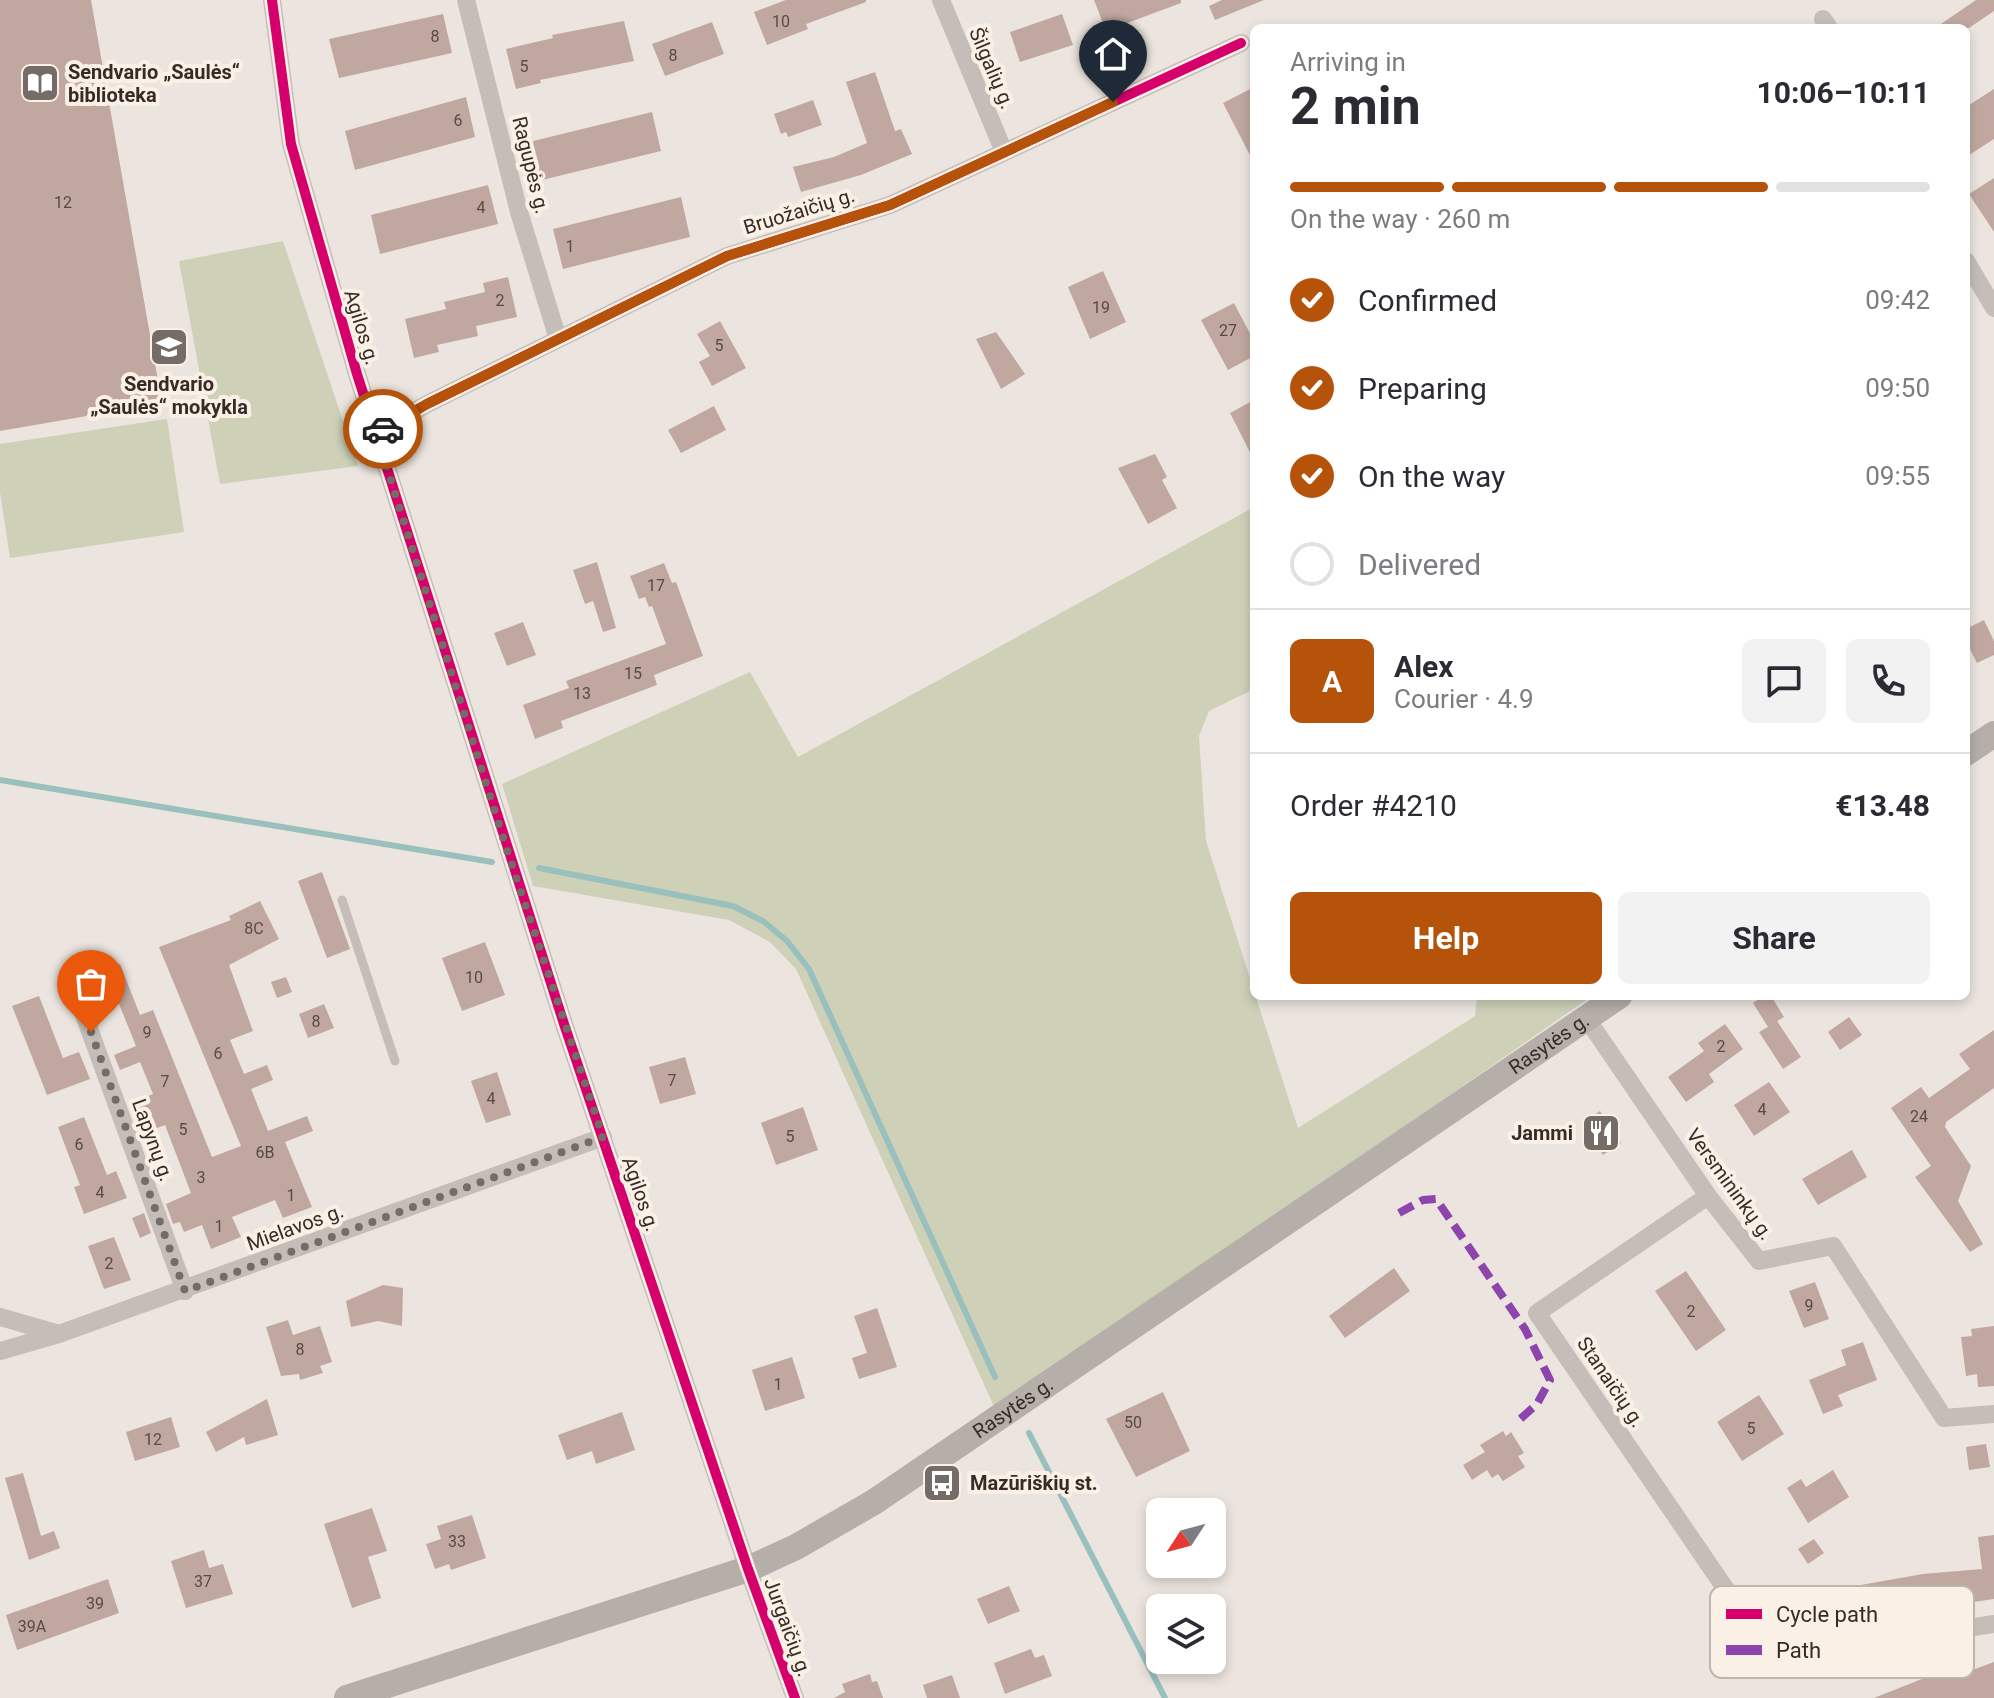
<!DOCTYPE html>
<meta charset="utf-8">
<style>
:root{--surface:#fff;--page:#f2f2f3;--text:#2b2b33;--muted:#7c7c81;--line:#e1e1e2;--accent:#b45309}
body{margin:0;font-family:Roboto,sans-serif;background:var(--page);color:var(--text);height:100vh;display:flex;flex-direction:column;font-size:30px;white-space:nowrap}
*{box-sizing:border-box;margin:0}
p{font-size:26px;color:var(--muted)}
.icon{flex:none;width:44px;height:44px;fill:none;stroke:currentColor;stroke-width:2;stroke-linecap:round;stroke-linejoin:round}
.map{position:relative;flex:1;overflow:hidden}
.drawer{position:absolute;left:1250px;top:24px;width:720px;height:976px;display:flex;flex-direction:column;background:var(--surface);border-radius:12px;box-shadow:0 4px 12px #0003}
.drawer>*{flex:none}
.needle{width:52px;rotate:234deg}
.controls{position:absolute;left:1146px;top:1498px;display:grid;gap:16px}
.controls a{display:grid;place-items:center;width:80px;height:80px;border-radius:12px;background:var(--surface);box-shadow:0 4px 12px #0003;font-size:40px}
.pin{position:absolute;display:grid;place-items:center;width:68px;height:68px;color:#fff;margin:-82px -34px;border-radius:50% 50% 50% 0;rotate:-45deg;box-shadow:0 0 8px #0007}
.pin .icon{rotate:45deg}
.courier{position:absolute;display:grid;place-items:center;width:80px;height:80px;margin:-40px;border:6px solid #b45309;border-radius:50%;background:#fff;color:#222;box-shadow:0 2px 10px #0007}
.headline em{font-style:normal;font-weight:700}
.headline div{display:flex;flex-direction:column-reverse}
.headline{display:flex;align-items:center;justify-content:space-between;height:136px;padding:0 40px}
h1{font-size:52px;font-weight:700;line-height:60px}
.bar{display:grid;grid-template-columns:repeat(4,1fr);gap:12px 8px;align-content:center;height:96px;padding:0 40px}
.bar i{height:10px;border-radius:6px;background:var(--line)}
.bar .current{background:var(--accent)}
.bar p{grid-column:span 4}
.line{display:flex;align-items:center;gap:20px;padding:0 40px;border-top:2px solid var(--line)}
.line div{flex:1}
.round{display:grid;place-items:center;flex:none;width:84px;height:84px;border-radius:12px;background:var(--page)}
ol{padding:0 40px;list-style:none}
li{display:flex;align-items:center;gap:24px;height:88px}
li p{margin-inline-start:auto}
li .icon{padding:8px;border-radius:50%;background:var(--accent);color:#fff;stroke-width:4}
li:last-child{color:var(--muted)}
li i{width:44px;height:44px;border:4px solid var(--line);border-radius:50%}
.cta{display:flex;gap:16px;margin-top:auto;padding:16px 40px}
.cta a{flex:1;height:92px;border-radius:12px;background:var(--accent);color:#fff;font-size:32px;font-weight:700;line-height:92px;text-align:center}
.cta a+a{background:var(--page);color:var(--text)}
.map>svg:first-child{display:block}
.green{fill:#ced1b8}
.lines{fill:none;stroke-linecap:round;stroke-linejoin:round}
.stream{stroke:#9ac0be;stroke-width:6}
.building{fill:#c0a8a0}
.service{stroke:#c5beb8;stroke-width:9}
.minor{stroke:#c5beb8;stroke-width:18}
.secondary{stroke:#b6aea8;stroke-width:26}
.quiet{stroke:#8e44ad;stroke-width:8;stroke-dasharray:16 8;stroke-linecap:butt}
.cycleway-casing{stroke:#faf0e6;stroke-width:15}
.cycleway{stroke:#d6006c;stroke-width:10}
.done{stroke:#766c67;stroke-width:8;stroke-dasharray:0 14.4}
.route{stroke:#b45309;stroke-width:10}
.labels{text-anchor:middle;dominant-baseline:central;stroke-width:8;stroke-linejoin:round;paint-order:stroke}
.number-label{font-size:16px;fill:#584a44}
.street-label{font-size:20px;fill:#362b26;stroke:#faf0e6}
.poi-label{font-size:20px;font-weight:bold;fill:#362b26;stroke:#faf0e6;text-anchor:start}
.key{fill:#faf0e6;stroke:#bfb5ac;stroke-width:2}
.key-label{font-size:22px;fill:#362b26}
</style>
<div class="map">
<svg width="1994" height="1698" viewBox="0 0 1994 1698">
<rect width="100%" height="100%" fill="#ece5df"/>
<!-- green -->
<g class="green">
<path d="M283,241L358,466L220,484L179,261Z"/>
<path d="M167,419L184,532L10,558L0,492V444Z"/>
<path d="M1254,507V689L1209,711L1199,736L1206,841L1298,1128L1475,1016L1477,996H1592L996,1411L796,969L770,942L729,920L533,886L502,784L750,672L798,757Z"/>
</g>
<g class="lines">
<!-- stream -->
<g class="stream">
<path d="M0,780L492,862"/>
<path d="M539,868L733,906L763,921L787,941L809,969L995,1377"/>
<path d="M1029,1433L1165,1698"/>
</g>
</g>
<!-- building -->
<g class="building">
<path d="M0,0H91L162,403L0,431Z"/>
<path d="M786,0H866V2L806,24L808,29L767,45L754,12Z"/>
<path d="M1094,0H1181V3L1106,31Z"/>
<path d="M1222,0H1264L1215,20L1209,6Z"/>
<path d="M1976,0H1994V11L1969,28H1935Z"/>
<path d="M443,14L452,53L339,78L329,39Z"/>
<path d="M1062,14L1073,45L1020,62L1010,32Z"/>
<path d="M624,21L634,61L540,80L541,83L516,89L506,49L553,38L552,35Z"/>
<path d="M712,22L724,54L665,76L652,44Z"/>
<path d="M875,72L895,131L901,129L912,154L861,175L801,192L793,167L834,157L867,143L846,82Z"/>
<path d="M1254,87V163L1223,103Z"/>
<path d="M1994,89V139L1966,157V107Z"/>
<path d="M466,97L475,137L355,170L345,131Z"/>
<path d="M813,100L822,125L788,137L786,132L781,134L774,114Z"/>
<path d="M652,112L661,151L538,181L529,142Z"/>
<path d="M1994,178V232L1969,194Z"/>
<path d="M488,185L498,224L380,254L371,215Z"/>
<path d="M681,197L690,237L563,269L553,229Z"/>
<path d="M1103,271L1126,322L1090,339L1068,287Z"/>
<path d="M508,277L517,317L476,326L478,336L437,345L439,352L414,358L405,319L446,309L444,302L485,292L483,283Z"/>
<path d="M1234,303L1254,341V356L1228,370L1201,320Z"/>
<path d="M720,321L746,368L712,386L699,362L710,356L697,334Z"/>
<path d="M996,332L1025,374L1001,389L976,339Z"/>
<path d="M1254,400V460L1230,413Z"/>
<path d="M714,406L726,430L681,453L668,430Z"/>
<path d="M1155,454L1167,477L1162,480L1177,508L1148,524L1118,468Z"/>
<path d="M597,562L616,628L603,632L593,601L585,604L573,570Z"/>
<path d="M664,563L672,583L676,582L703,656L654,675L657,685L561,721L563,728L535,739L523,705L569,688L566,681L666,644L652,606L649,607L645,597L639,599L630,576Z"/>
<path d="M1984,620L1994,641V655L1977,663L1966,641V629Z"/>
<path d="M523,622L536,655L507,666L494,633Z"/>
<path d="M322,872L350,949L327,958L298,881Z"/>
<path d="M260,901L279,939L229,965L253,1031L230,1040L244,1074L267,1065L273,1080L251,1089L268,1131L307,1116L313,1131L285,1142L312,1207L283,1218L275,1200L232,1217L241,1237L211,1249L202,1225L184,1232L180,1222L173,1224L166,1204L191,1193L165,1125L144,1133L132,1103L153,1094L140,1062L120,1070L114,1055L136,1046L119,1004L104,1009L90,975L120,964L140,1015L153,1010L212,1157L241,1146L159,947L231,920L229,916Z"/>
<path d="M485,942L505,995L462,1011L442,958Z"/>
<path d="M286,977L292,992L277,998L271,982Z"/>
<path d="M39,996L63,1058L79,1052L90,1079L47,1095L12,1006Z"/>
<path d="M1764,996H1771L1784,1017L1777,1021L1801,1057L1783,1069L1759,1032L1768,1027L1753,1003Z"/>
<path d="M324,1004L334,1028L308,1038L299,1014Z"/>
<path d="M1849,1017L1862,1035L1840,1050L1828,1032Z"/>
<path d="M1725,1024L1743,1049L1709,1074L1714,1082L1686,1102L1668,1077L1704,1051L1698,1043Z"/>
<path d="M1994,1030V1088L1946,1122L1945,1127L1971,1166L1958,1201L1983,1244L1970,1252L1915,1177L1931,1166L1891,1108L1921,1087L1929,1098L1970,1069L1959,1054Z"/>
<path d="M685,1057L696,1094L660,1104L649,1067Z"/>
<path d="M497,1072L511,1115L486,1123L471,1081Z"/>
<path d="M1769,1082L1790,1112L1754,1136L1734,1105Z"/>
<path d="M803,1107L818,1150L776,1165L761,1123Z"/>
<path d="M1600,1111L1621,1143L1603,1155L1582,1123Z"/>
<path d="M84,1117L107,1175L116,1171L127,1198L84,1214L74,1187L80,1185L58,1127Z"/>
<path d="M1852,1150L1867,1177L1818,1205L1802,1179Z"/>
<path d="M144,1213L151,1233L140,1238L132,1218Z"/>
<path d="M114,1237L131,1280L104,1289L88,1246Z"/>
<path d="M1394,1268L1410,1291L1345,1338L1329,1316Z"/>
<path d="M1686,1271L1726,1330L1696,1351L1655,1291Z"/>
<path d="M1815,1282L1829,1319L1804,1328L1789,1291Z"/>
<path d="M383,1285L403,1288L402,1326L378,1321L351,1327L346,1301Z"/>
<path d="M877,1308L897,1367L859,1379L852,1358L867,1353L854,1316Z"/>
<path d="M288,1320L293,1335L320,1326L332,1362L320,1366L323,1373L300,1380L299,1374L281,1376L266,1327Z"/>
<path d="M1994,1326V1386L1978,1387L1977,1374L1966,1376L1961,1337L1972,1336L1971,1329Z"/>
<path d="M1863,1342L1877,1380L1838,1395L1843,1406L1823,1414L1809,1380L1846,1365L1841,1350Z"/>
<path d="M792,1357L805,1398L765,1411L752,1370Z"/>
<path d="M1163,1392L1190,1451L1136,1477L1106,1419Z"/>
<path d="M1759,1395L1784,1434L1742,1461L1717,1422Z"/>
<path d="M267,1399L278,1435L246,1445L244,1437L216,1452L206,1432Z"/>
<path d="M622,1412L635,1450L596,1464L592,1451L567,1460L558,1435Z"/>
<path d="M171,1417L180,1447L135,1461L126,1432Z"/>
<path d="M1503,1431L1506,1436L1511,1432L1524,1453L1518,1456L1525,1467L1503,1481L1498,1474L1492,1478L1487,1470L1472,1480L1463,1465L1485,1452L1480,1445Z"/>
<path d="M1986,1444L1990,1467L1969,1470L1966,1447Z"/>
<path d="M1833,1470L1849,1497L1808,1523L1787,1488L1801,1479L1806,1487Z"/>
<path d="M23,1473L41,1536L54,1531L60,1548L29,1560L5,1478Z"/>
<path d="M372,1508L387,1551L368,1557L381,1598L352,1608L324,1524Z"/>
<path d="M472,1515L486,1558L451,1570L449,1564L435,1569L426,1544L441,1539L437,1526Z"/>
<path d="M1994,1535V1599L1843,1621L1838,1589L1923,1574L1982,1569L1978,1537Z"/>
<path d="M1814,1539L1824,1553L1808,1564L1798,1549Z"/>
<path d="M204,1550L209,1568L223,1564L233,1594L186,1608L171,1561Z"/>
<path d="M108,1579L119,1613L17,1650L6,1615Z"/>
<path d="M1009,1586L1020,1611L988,1624L977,1599Z"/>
<path d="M1031,1649L1035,1658L1044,1655L1052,1676L1005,1694L994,1663Z"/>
<path d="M1994,1662V1698H1874L1952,1667L1956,1676Z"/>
<path d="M870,1674L872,1682L877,1681L883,1698H834L845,1692L842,1684Z"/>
<path d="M952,1675L960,1698H927L923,1685Z"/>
</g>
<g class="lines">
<!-- service -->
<path class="service" d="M342,900L395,1061"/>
<!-- minor -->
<g class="minor">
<path d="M272,0L291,144L357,374L564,1024L748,1569L795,1698"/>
<path d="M466,0L519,212L558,339"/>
<path d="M941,0L1004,152"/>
<path d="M1823,19L1829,28"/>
<path d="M1966,261L1994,308"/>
<path d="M376,433L427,404L727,256L890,205L1241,43"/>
<path d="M80,1004L185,1291"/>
<path d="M1587,1019L1708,1196L1759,1261L1833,1246L1944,1418L1994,1414"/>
<path d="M1708,1196L1537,1313L1766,1648"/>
<path d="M0,1317L59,1334L603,1137"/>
<path d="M0,1351L59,1334"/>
<path d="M1859,1645L1994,1624"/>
</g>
<!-- secondary -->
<g class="secondary">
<path d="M1966,753L1994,734"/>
<path id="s1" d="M347,1698L748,1569L796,1547L874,1502L1619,996"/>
</g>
<!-- quiet -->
<path class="quiet" d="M1399,1213L1423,1200L1436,1199L1525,1329L1550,1380L1537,1404L1518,1421"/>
<!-- cycleway casing -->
<g class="cycleway-casing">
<g id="cycleway">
<path d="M272,0L291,144L357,374L564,1024L748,1569L795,1698"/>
<path d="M376,433L427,404L727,256L890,205L1241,43"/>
</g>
</g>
<!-- cycleway -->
<use href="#cycleway" class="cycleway"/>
</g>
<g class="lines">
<!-- done -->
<path class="done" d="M91,1032L185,1291L603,1137L507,850L376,433L383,429"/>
<!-- route -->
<path class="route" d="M383,429L427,404L727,256L890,205L1113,102"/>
</g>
<!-- icons -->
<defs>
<g id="library-square" transform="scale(2)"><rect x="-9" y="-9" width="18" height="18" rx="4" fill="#766c67" stroke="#faf0e6"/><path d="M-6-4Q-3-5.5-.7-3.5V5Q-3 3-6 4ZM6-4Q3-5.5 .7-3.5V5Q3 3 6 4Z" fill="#fff"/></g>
<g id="school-square" transform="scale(2)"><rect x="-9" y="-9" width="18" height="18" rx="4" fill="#766c67" stroke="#faf0e6"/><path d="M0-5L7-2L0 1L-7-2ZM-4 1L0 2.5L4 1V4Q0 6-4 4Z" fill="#fff"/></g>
<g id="restaurant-square" transform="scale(2)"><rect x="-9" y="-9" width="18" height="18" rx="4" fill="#766c67" stroke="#faf0e6"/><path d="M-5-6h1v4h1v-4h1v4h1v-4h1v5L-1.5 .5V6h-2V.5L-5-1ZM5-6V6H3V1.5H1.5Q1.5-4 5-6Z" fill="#fff"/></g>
<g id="bus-square" transform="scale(2)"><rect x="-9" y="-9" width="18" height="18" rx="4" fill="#766c67" stroke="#faf0e6"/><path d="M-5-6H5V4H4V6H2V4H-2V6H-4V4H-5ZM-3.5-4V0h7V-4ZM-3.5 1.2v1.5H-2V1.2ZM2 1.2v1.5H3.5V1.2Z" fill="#fff"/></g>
</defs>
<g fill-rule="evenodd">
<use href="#library-square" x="40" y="83"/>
<use href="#school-square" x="169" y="347"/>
<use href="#restaurant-square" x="1601" y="1133"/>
<use href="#bus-square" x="942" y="1483"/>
</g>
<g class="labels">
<!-- number labels -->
<g class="number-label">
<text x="781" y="21">10</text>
<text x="435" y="36">8</text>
<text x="673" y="55">8</text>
<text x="524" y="66">5</text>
<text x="458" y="120">6</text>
<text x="63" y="202">12</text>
<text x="481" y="207">4</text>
<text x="570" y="246">1</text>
<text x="500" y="300">2</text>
<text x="1101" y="307">19</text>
<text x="1228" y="330">27</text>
<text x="719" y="345">5</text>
<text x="656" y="585">17</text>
<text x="633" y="673">15</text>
<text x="582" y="693">13</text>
<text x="254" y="928">8C</text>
<text x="474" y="977">10</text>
<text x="316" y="1021">8</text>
<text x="147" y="1032">9</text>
<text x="1721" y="1046">2</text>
<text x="218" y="1053">6</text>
<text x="672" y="1080">7</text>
<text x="165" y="1081">7</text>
<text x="491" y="1098">4</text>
<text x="1762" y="1109">4</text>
<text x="1919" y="1116">24</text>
<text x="183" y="1129">5</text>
<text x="790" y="1136">5</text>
<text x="79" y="1144">6</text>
<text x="265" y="1152">6B</text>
<text x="201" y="1177">3</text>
<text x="100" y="1192">4</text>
<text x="291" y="1195">1</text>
<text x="219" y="1226">1</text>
<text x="109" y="1263">2</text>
<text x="1809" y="1305">9</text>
<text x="1691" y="1311">2</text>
<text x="300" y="1349">8</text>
<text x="778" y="1384">1</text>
<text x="1133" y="1422">50</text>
<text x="1751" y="1428">5</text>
<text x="153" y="1439">12</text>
<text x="457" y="1541">33</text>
<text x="203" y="1581">37</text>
<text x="95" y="1603">39</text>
<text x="32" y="1626">39A</text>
</g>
<!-- street labels -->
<g class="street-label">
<text transform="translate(992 68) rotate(67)">Šilgalių g.</text>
<text transform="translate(531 165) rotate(76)">Ragupės g.</text>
<text transform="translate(799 211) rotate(-17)">Bruožaičių g.</text>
<text transform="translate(362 327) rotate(73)">Agilos g.</text>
<text stroke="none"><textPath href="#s1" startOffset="1380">Rasytės g.</textPath></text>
<text transform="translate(153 1140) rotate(70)">Lapynų g.</text>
<text transform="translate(1730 1184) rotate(54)">Versmininkų g.</text>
<text transform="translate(641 1194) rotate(71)">Agilos g.</text>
<text transform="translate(295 1227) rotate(-20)">Mielavos g.</text>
<text transform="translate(1611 1382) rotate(56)">Stanaičių g.</text>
<text stroke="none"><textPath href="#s1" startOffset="732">Rasytės g.</textPath></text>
<text transform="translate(788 1627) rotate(70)">Jurgaičių g.</text>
</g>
<!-- poi labels -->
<g class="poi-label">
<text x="68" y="72">Sendvario „Saulės“<tspan x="68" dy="23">biblioteka</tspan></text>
<text x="169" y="384" text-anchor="middle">Sendvario<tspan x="169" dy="23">„Saulės“ mokykla</tspan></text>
<text x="1573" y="1133" text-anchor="end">Jammi</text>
<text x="970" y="1483">Mazūriškių st.</text>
</g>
</g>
<!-- legend -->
<rect x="1710" y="1586" width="264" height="92" rx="12" class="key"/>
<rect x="1726" y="1609" width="36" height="10" fill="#d6006c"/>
<rect x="1726" y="1645" width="36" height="10" fill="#8e44ad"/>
<g class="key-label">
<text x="1776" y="1622">Cycle path</text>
<text x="1776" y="1658">Path</text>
</g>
</svg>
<div class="controls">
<a><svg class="needle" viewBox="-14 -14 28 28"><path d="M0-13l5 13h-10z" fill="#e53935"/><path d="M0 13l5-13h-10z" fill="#7c7c81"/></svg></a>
<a><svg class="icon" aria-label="layers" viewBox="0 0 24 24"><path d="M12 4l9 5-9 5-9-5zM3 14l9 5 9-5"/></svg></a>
</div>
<div class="pin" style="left:91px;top:1032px;background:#ea580c"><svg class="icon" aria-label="bag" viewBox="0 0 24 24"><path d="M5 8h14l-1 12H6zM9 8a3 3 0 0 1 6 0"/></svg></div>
<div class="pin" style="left:1113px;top:102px;background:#1f2937"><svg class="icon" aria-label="home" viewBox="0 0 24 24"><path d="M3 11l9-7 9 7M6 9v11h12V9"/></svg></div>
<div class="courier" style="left:383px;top:429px"><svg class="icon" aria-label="car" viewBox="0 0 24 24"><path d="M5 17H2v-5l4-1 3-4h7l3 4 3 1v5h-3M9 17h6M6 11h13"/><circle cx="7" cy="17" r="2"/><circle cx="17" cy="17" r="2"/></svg></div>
<section class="drawer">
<div class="headline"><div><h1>2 min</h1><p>Arriving in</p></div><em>10:06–10:11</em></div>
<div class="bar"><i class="current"></i><i class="current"></i><i class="current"></i><i></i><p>On the way · 260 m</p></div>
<ol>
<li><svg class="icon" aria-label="check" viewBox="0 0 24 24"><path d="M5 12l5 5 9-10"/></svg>Confirmed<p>09:42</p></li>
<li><svg class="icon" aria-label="check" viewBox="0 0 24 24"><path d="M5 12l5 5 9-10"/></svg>Preparing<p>09:50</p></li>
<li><svg class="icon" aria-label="check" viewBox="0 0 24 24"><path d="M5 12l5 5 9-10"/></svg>On the way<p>09:55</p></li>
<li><i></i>Delivered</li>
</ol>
<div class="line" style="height:144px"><b class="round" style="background:var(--accent);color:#fff">A</b><div><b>Alex</b><p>Courier · 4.9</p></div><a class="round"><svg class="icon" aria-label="chat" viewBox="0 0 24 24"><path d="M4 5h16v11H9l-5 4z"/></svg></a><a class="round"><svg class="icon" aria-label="phone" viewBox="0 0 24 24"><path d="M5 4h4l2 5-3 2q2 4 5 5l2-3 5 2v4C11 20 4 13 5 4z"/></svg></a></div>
<div class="line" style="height:104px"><div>Order #4210</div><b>€13.48</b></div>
<div class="cta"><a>Help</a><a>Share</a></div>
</section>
</div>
